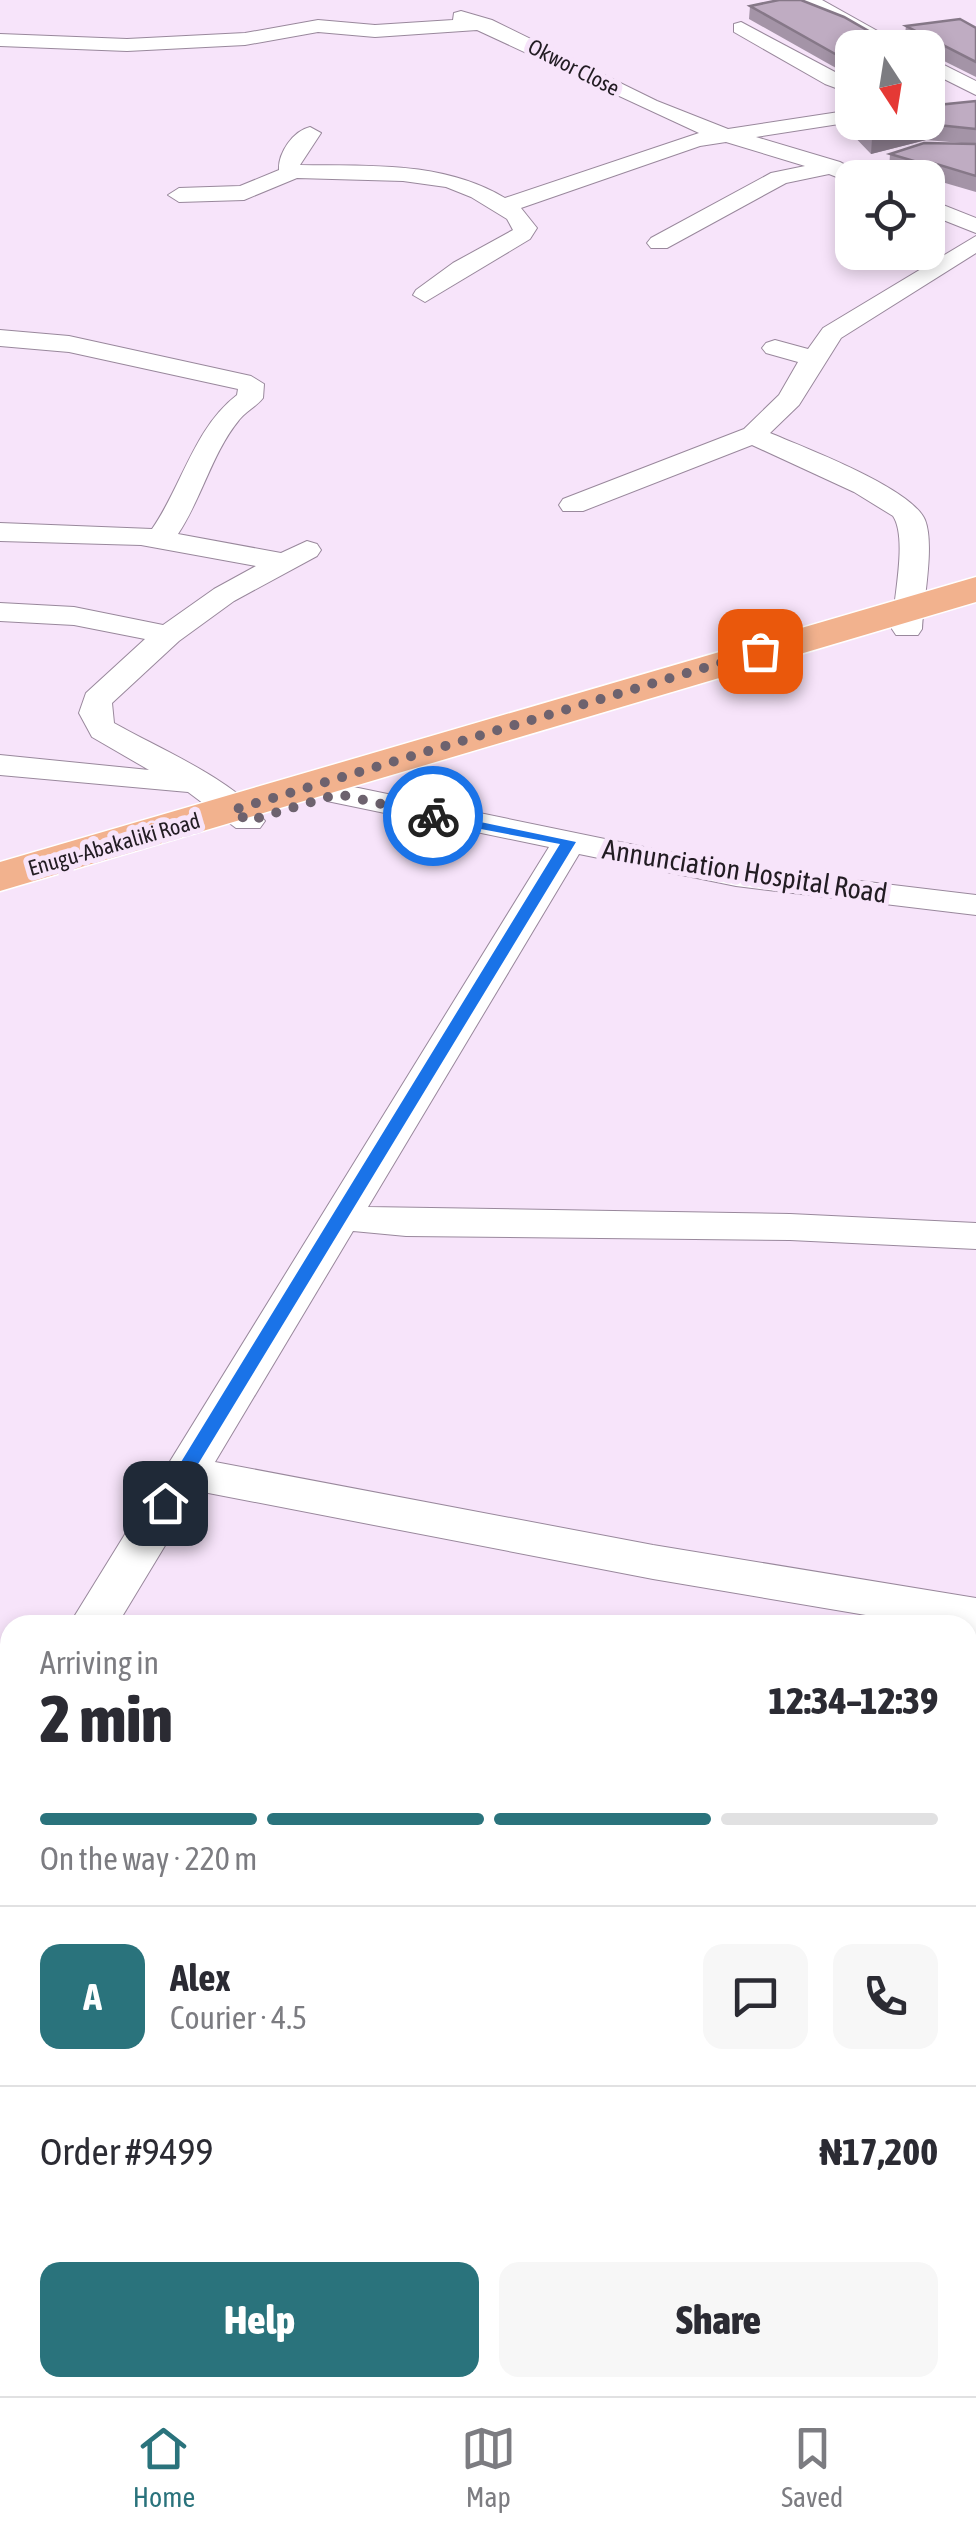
<!DOCTYPE html>
<meta charset="utf-8">
<style>
:root{--surface:#fff;--page:#f7f7f7;--text:#2b2b33;--muted:#7c7c81;--line:#e1e1e2;--accent:#2a737c}
body{margin:0;font-family:"Asap Condensed",sans-serif;background:var(--page);color:var(--text);height:100vh;display:flex;flex-direction:column;font-size:38px;white-space:nowrap}
*{box-sizing:border-box;margin:0}
p{font-size:32px;color:var(--muted)}
.icon{flex:none;width:55px;height:55px;fill:none;stroke:currentColor;stroke-width:2;stroke-linecap:round;stroke-linejoin:round}
.map{position:relative;flex:1;overflow:hidden}
.panel{position:absolute;left:0px;top:1615px;width:978px;height:782px;display:flex;flex-direction:column;background:var(--surface);border-radius:30px 30px 0 0;box-shadow:0 5px 15px #0003}
.panel>*{flex:none}
.needle{width:65px;rotate:168deg}
.fabs{position:absolute;left:835px;top:30px;display:grid;gap:20px}
.fabs a{display:grid;place-items:center;width:110px;height:110px;border-radius:20px;background:var(--surface);box-shadow:0 5px 15px #0003;font-size:50px}
.pin{position:absolute;display:grid;place-items:center;width:85px;height:85px;color:#fff;margin:-42px;border-radius:20px;box-shadow:0 5px 15px #0006}
.courier{position:absolute;display:grid;place-items:center;width:100px;height:100px;margin:-50px;border:8px solid #1a73e8;border-radius:50%;background:#fff;color:#222;box-shadow:0 2px 12px #0007}
.headline em{font-style:normal;font-weight:800}
.headline div{display:flex;flex-direction:column-reverse}
.headline{display:flex;align-items:center;justify-content:space-between;height:170px;padding:0 40px}
h1{font-size:65px;font-weight:800;line-height:75px}
.bar{display:grid;grid-template-columns:repeat(4,1fr);gap:15px 10px;align-content:center;height:120px;padding:0 40px}
.bar i{height:12px;border-radius:8px;background:var(--line)}
.bar .on{background:var(--accent)}
.bar p{grid-column:span 4}
.line{display:flex;align-items:center;gap:25px;padding:0 40px;border-top:2px solid var(--line)}
.line div{flex:1}
.round{display:grid;place-items:center;flex:none;width:105px;height:105px;border-radius:20px;background:var(--page)}
.cta{display:flex;gap:20px;margin-top:auto;padding:20px 40px}
.cta a{flex:1;height:115px;border-radius:20px;background:var(--accent);color:#fff;font-size:40px;font-weight:800;line-height:115px;text-align:center}
.cta a+a{background:var(--page);color:var(--text)}
.dock{display:flex;justify-content:space-around;align-items:center;height:140px;border-top:2px solid var(--line);background:var(--surface);font-size:28px;color:var(--muted)}
.dock a{display:grid;justify-items:center;gap:5px}
.dock .on{color:var(--accent)}
.map>svg:first-child{display:block}
.lines{fill:none;stroke-linecap:round;stroke-linejoin:round}
.minor-casing{stroke:#99889c;stroke-width:2}
.trunk-casing{stroke:#fff;stroke-width:3}
.minor{fill:#fff;fill-rule:evenodd}
.trunk{fill:#f2b28e;fill-rule:evenodd}
.wall{fill:#a494a7}
.shaded-wall{fill:#867888}
.building{fill:#bfacc2;stroke:#867888;stroke-width:2.5}
.route{fill:#1a73e8}
.done{stroke:#6d626e;stroke-width:10;stroke-dasharray:0 18}
.labels{text-anchor:middle;dominant-baseline:central;stroke-width:10;stroke-linejoin:round;paint-order:stroke}
.far-street-label{font-size:22px;fill:#221c23;stroke:#f7e4fa}
.street-label{font-size:28px;fill:#221c23;stroke:#f7e4fa}
</style>
<div class="map">
<svg width="976" height="2396" viewBox="0 0 976 2396">
<rect width="100%" height="100%" fill="#f7e4fa"/>
<g class="lines">
<!-- minor casing -->
<g class="minor-casing">
<g id="minor">
<path d="M797,0H822L908,48H882Z"/>
<path d="M461,11L492,20L657,101L728,129L852,110V122L756,137L840,162L869,178H852V183L829,174L786,183L667,248H651L647,243L651,238L771,173L805,166L726,142L700,146L521,208L537,228L530,239L425,302L413,295L416,290L453,263L513,230L507,219L471,197L446,187L403,181L297,178L244,200L179,202L168,195L179,188L240,186L279,170C278,153 293,131 310,127L321,133L300,165C370,166 443,161 505,198L699,133L477,30L375,37L318,32L245,45L127,51L0,46V34L127,39L245,33L318,20L375,25L453,20L454,13Z"/>
<path d="M741,22L852,81V94L825,84L734,32V24Z"/>
<path d="M928,57L976,81V95L928,71Z"/>
<path d="M928,199L976,218V233L928,214Z"/>
<path d="M976,236V253L841,338L799,405L770,433C803,447 912,488 925,520C935,545 923,601 922,629L918,635H896L892,629C893,601 908,538 893,516L854,492L752,445L583,511H563L559,505L563,499L744,429L779,395L798,362L766,353L762,348L766,343L775,340L808,349L823,328Z"/>
<path d="M0,330L69,336L251,376L264,384L263,398C256,407 246,411 239,420C212,453 202,498 178,534L281,553L307,541L317,544L321,550L317,556L234,601L179,641L112,703L114,723C158,748 237,781 265,821L260,828H236L188,792L0,775V755L149,770L92,737L79,713L86,693L145,639L74,625L0,621V603L74,607L163,625L214,589L256,566L141,545L0,541V523L152,529C182,486 194,428 237,395L238,389L69,352L0,346Z"/>
<path d="M339,784L736,866L976,895V915L736,886L579,854L368,1207L790,1214L976,1223V1249L790,1240L406,1236L353,1231L215,1462L653,1545L976,1598V1634L968,1632V1625H925L653,1579L198,1491L117,1625H69L549,847L327,801L323,794L327,787Z"/>
<path d="M10,1703V1786L0,1790V1705Z"/>
<rect x="968" y="2109" width="8" height="50"/>
</g>
</g>
<!-- trunk casing -->
<g class="trunk-casing">
<path id="trunk" d="M976,577V602L0,891V862Z"/>
</g>
<!-- minor -->
<use href="#minor" class="minor"/>
<!-- trunk -->
<use href="#trunk" class="trunk"/>
</g>
<!-- wall -->
<g class="wall">
<path d="M750,6L881,38L908,43V48H852V65L836,68L749,19Z"/>
<path d="M906,26L976,28V77L928,53V48H918L904,41Z"/>
<path d="M976,101V192L928,178H914L889,170L890,154L973,144L926,140L871,154L845,127L846,112L852,109V122H928Z"/>
<path d="M976,2306V2370H974L976,2396H770L769,2390L756,2391V2388H968V2307Z"/>
</g>
<!-- shaded-wall -->
<g class="shaded-wall">
<path d="M908,43V48H881Z"/>
<path d="M852,52V65L836,68L837,55Z"/>
<path d="M928,124L926,140L871,154L872,138Z"/>
<path d="M930,162L928,178H923L924,164Z"/>
</g>
<!-- building -->
<g class="building">
<path d="M779,0H801L844,17L881,38L908,43L881,48H852V52L837,55L750,6Z"/>
<path d="M960,19L976,28V62L906,26Z"/>
<path d="M976,101V129L928,124L872,138L857,122H928V106Z"/>
<path d="M924,143L976,144V176L930,162L924,164L890,154Z"/>
<path d="M976,2306V2347H970L976,2382V2396H775L774,2388H968V2307Z"/>
<path d="M405,2388H552L551,2396H405Z"/>
</g>
<!-- route -->
<path class="route" d="M433,812L576,842L172,1507H159V1498L560,844L428,819V813Z"/>
<g class="lines">
<!-- done -->
<path class="done" d="M433,816L338,794L248,821L233,810L760,651"/>
</g>
<g class="labels">
<!-- far-street labels -->
<g class="far-street-label">
<text transform="translate(574 67) rotate(27)">Okwor Close</text>
<text transform="translate(114 844) rotate(-16)">Enugu-Abakaliki Road</text>
</g>
<!-- street labels -->
<g class="street-label">
<text transform="translate(745 871) rotate(9)">Annunciation Hospital Road</text>
</g>
</g>
</svg>
<div class="fabs">
<a><svg class="needle" viewBox="-14 -14 28 28"><path d="M0-13l5 13h-10z" fill="#e53935"/><path d="M0 13l5-13h-10z" fill="#7c7c81"/></svg></a>
<a><svg class="icon" aria-label="locate" viewBox="0 0 24 24"><circle cx="12" cy="12" r="6"/><path d="M12 2v4M12 18v4M2 12h4M18 12h4"/></svg></a>
</div>
<div class="pin" style="left:760px;top:651px;background:#ea580c"><svg class="icon" aria-label="bag" viewBox="0 0 24 24"><path d="M5 8h14l-1 12H6zM9 8a3 3 0 0 1 6 0"/></svg></div>
<div class="pin" style="left:165px;top:1503px;background:#1f2937"><svg class="icon" aria-label="home" viewBox="0 0 24 24"><path d="M3 11l9-7 9 7M6 9v11h12V9"/></svg></div>
<div class="courier" style="left:433px;top:816px"><svg class="icon" aria-label="bike" viewBox="0 0 24 24"><circle cx="6" cy="16" r="4"/><circle cx="18" cy="16" r="4"/><path d="M6 16l4-8h5l3 8M10 8l3 8H6M13 5h3"/></svg></div>
<section class="panel">
<div class="headline"><div><h1>2 min</h1><p>Arriving in</p></div><em>12:34–12:39</em></div>
<div class="bar"><i class="on"></i><i class="on"></i><i class="on"></i><i></i><p>On the way · 220 m</p></div>
<div class="line" style="height:180px"><b class="round" style="background:var(--accent);color:#fff">A</b><div><b>Alex</b><p>Courier · 4.5</p></div><a class="round"><svg class="icon" aria-label="chat" viewBox="0 0 24 24"><path d="M4 5h16v11H9l-5 4z"/></svg></a><a class="round"><svg class="icon" aria-label="phone" viewBox="0 0 24 24"><path d="M5 4h4l2 5-3 2q2 4 5 5l2-3 5 2v4C11 20 4 13 5 4z"/></svg></a></div>
<div class="line" style="height:130px"><div>Order #9499</div><b>₦17,200</b></div>
<div class="cta"><a>Help</a><a>Share</a></div>
</section>
</div>
<nav class="dock">
<a class="on"><svg class="icon" aria-label="home" viewBox="0 0 24 24"><path d="M3 11l9-7 9 7M6 9v11h12V9"/></svg>Home</a>
<a><svg class="icon" aria-label="map" viewBox="0 0 24 24"><path d="M3 6l6-2 6 2 6-2v14l-6 2-6-2-6 2zM9 4v14M15 6v14"/></svg>Map</a>
<a><svg class="icon" aria-label="saved" viewBox="0 0 24 24"><path d="M7 4h10v16l-5-4-5 4z"/></svg>Saved</a>
</nav>
